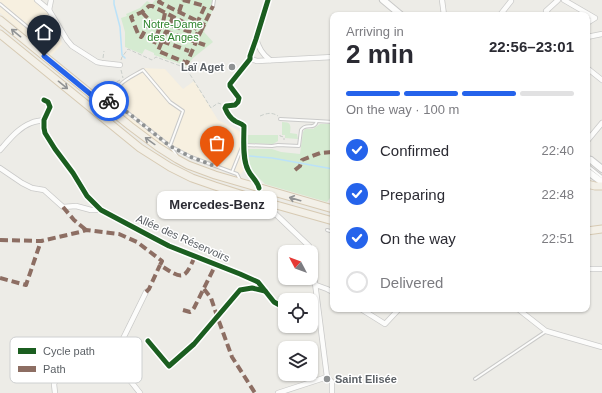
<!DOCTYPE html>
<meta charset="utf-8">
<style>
:root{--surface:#fff;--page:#f2f2f3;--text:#2b2b33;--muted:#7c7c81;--line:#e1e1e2;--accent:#2563eb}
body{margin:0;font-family:Arial,sans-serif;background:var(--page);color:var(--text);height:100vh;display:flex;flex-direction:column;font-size:15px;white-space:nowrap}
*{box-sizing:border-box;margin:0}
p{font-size:13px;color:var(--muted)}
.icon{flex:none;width:22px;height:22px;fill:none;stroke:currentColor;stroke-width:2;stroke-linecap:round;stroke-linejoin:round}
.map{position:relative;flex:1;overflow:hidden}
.drawer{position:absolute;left:330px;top:12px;width:260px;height:300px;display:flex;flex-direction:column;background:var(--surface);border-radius:8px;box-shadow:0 1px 3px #0004}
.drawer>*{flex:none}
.needle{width:26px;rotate:311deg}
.controls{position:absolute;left:278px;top:245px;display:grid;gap:8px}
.controls a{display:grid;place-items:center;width:40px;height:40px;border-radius:8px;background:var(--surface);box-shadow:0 1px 3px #0004;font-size:20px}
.pin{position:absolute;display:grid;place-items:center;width:34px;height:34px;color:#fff;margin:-41px -17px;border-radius:50% 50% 50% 0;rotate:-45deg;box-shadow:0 0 4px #0007}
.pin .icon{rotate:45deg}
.courier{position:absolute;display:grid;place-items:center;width:40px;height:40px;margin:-20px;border:3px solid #2563eb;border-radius:50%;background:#fff;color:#222;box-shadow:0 1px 5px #0007}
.bubble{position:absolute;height:28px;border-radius:8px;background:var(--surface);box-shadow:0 1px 3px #0004;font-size:13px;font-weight:700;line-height:28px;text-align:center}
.overview em{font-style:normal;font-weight:700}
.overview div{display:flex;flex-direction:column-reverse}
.overview{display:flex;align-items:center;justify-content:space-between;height:68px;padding:0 16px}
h1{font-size:26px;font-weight:700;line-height:30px}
.bar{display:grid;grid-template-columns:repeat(4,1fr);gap:6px 4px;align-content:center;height:48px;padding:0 16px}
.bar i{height:5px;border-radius:3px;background:var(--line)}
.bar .selected{background:var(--accent)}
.bar p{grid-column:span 4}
ol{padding:0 16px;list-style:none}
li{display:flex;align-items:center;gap:12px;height:44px}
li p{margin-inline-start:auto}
li .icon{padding:4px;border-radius:50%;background:var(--accent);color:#fff;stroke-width:4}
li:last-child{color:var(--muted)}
li i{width:22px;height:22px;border:2px solid var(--line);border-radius:50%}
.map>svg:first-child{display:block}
.commercial{fill:#f7f0e0}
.green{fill:#d5ebd1}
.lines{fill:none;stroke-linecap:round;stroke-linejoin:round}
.stream{stroke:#bbe2f8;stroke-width:1.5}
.service-casing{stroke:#cacac9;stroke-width:4}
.minor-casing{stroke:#cacac9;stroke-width:6}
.secondary-casing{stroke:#c9c9c8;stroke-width:8}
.primary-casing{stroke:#d7cab3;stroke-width:9}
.path{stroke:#c9ceca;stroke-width:1;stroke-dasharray:4 2;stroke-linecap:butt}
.service{stroke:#fcfcfb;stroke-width:2}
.minor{stroke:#fcfcfb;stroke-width:4.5}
.secondary{stroke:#fcfcfb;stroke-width:6}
.primary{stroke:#f3f0e8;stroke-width:7}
.quiet{stroke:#8d6e63;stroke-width:4;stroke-dasharray:8 4;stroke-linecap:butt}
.cycleway-casing{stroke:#fff;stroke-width:8}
.cycleway{stroke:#1b5e20;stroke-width:5}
.oneway{stroke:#919394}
.done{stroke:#8f9293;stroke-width:4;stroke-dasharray:0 7.2}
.route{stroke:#2563eb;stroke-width:5}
.poi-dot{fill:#8f9293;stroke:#fff;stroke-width:1.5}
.labels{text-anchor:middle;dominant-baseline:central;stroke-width:3;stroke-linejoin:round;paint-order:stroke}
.park-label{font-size:11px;fill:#2f842d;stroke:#fff}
.poi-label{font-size:11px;font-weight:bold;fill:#5c6166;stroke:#fff;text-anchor:end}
.street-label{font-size:11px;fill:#5c6166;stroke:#fff}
.key{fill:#fff;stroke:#ced0d1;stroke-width:1}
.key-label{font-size:11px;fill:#5c6166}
</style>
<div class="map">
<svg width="602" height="393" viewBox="0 0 602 393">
<rect width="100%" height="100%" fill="#edece7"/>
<!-- commercial -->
<g class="commercial">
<path d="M0,0H40L44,2L54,17L62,44L51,56L0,13Z"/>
<path d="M142,68L165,69L183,89L194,81L218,120L241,132L240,145L241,154L245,169L241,174L232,173L218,170L162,145L109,105L99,96Z"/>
</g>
<!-- green -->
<g class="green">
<path d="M155,0H213L211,5L214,6L204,32L213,42L193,58L187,66L154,55V53L145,49L142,54L125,47V32L121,18L127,16L126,14L140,8L147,1L152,4Z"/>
<path d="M282,122C291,122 291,125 290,133L297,134L298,139L285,138V135H282Z"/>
<path d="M320,124H333V194L327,202L265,184L249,168L245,149H272L281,152L300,154L303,132L305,129H313Z"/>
<path d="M245,135H278V141L273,144L247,143L246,141Z"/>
</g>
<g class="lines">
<!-- stream -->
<g class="stream">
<path d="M114,0V4L120,27L122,55L125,58"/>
<path d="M249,156L272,158L333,169"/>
<path d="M587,223H589"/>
</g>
<!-- service casing -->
<g class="service-casing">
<g id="service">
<path d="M0,4L42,39L44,53"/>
<path d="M213,6L214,0"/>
<path d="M113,101C116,82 128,79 143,70L170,102L183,111L170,146L191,157L237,174L240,180"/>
<path d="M104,102L113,101L170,146L177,156"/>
<path d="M317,121L333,122"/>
<path d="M245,145L272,146L278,145L299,146L301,130C306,122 314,131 317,121L280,119"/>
<path d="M587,165L602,177"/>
<path d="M232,172L242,147"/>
<path d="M327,230L333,232"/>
<path d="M475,379L545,332"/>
</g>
</g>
<!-- minor casing -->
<g class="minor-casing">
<g id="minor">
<path d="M37,0L49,10L67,40L72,46L97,62L102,63L120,65"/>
<path d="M442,0L444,15"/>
<path d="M564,0L595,18L587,23"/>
<path d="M49,10L51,0"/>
<path d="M500,15L511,1"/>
<path d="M549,15L546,11L558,0"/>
<path d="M587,37L602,34"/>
<path d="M256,39C259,48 262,54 270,60"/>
<path d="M250,59L257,61L333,57"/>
<path d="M587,68L602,80"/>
<path d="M44,100L48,102L50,107L44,120V128L45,133L55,149L73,173L87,196L101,210L148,235L169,246L240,274L258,282L274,302L285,308"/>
<path d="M587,141L602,123"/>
<path d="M0,150C9,140 18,128 31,123C35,121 40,121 44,120"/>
<path d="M0,168L22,183L32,188L44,190L63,207L76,206L91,210H101"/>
<path d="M259,188C257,180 251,177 248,170C242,159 244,138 244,126C241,123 238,123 235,121C230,118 227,113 225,108L226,106L235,105L238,102L239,98L230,86V84L250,59V56L256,39L268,0"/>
<path d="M264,203L309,246L310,252"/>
<path d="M311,258L315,283L327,377L332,382V393"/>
<path d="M587,269H602"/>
<path d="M316,285L327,289L333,292"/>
<path d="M361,309L385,324L399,309"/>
<path d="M518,309L546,331L602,347"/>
<path d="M311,317H319"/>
<path d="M148,341L169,366L194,344L240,290L252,288L265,291"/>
<path d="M113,359L146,292"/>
<path d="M55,393L54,384L75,341L113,359L140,393"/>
<path d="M278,393L327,377"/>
</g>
</g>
<!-- secondary casing -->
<g class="secondary-casing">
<g id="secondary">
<path d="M383,0L401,15"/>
<path d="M587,159L591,160L602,169"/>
<path d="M587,171L602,182"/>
</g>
</g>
<!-- primary casing -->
<g class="primary-casing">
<g id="primary">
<path d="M0,20L130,126L158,147L177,159L188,165L215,175L333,209"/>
<path d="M0,34L140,148L170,167L192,178L215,186L262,201L333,221"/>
<path d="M587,184L595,186H602"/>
<path d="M587,231L602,229"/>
</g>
</g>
<!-- path -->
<g class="path">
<path d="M103,58L104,51"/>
<path d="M121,60L122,57L128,49L152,60L156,57L186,68L211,108L218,103L221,104"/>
<path d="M121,70L123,78"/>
<path d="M103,96L104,93L101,86L104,89L120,80"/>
<path d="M260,116C267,113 272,112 278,116"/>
<path d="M280,135V136L284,137V140"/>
</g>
<!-- service -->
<use href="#service" class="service"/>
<!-- minor -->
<use href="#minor" class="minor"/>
<!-- secondary -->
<use href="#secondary" class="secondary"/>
<!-- primary -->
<use href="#primary" class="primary"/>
<!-- quiet -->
<g class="quiet">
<path d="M161,0L159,2L205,25"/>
<path d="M142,12L150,21L142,36L141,37L139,36L131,17L142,12L149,6H152L201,31L213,6"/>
<path d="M179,12L183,0L205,6L198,21"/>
<path d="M165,13L162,27L159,29L205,45"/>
<path d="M173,16L170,25L199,35L201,31"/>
<path d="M150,21L159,29L154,44"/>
<path d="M166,31L158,51L187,63L196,42"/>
<path d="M162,41L189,51"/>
<path d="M295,170L300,166L302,160L320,153L333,152"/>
<path d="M63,207L74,220L86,230"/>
<path d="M0,240L41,241L80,232L86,230L119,234L137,242L162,261L160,265C182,279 184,282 195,256"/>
<path d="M0,278L26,285L41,241"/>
<path d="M204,289L211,298L217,316L232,357L255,393"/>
<path d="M146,292L149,289L160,265"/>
<path d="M183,310L190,312L192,311L194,308L216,264"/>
<path d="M534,311V309"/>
</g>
<!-- cycleway casing -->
<g class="cycleway-casing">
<g id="cycleway">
<path d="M44,100L48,102L50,107L44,120V128L45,133L55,149L73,173L87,196L101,210L148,235L169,246L240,274L258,282L274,302L285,308"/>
<path d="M259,188C257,180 251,177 248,170C242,159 244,138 244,126C241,123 238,123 235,121C230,118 227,113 225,108L226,106L235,105L238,102L239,98L230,86V84L250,59V56L256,39L268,0"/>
<path d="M148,341L169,366L194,344L240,290L252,288L265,291"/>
</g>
</g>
<!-- cycleway -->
<use href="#cycleway" class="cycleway"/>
</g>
<!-- one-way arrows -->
<defs><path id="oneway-shaft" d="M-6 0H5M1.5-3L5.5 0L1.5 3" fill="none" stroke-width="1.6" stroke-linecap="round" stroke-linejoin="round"/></defs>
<g class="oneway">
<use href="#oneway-shaft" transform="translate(16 33) rotate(-141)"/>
<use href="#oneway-shaft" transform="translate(63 85) rotate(39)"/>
<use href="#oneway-shaft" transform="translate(150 141) rotate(-144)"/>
<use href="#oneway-shaft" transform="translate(295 199) rotate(-164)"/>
</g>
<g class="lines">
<!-- done -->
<path class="done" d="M109,101H113L170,146L191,157L217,167"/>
<!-- route -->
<path class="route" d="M44,56L100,102L109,101"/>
</g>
<!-- markers -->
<g class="poi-dot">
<circle cx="232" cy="67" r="4"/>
<circle cx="327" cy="379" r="4"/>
</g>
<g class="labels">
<!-- park labels -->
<g class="park-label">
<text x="173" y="24">Notre-Dame<tspan x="173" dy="13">des Anges</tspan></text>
</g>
<!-- poi labels -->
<g class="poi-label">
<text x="224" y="67">Laï Aget</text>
<text x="335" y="379" text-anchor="start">Saint Elisée</text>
</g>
<!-- street labels -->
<g class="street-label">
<text transform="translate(183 238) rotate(24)">Allée des Réservoirs</text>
</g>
</g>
<!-- legend -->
<rect x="10" y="337" width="132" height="46" rx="6" class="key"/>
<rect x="18" y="348" width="18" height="6" fill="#1b5e20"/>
<rect x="18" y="366" width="18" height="6" fill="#8d6e63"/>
<g class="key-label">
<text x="43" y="355">Cycle path</text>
<text x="43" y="373">Path</text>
</g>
</svg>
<div class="controls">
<a><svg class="needle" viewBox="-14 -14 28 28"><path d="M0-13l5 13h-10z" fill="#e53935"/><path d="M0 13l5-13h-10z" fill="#7c7c81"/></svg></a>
<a><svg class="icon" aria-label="locate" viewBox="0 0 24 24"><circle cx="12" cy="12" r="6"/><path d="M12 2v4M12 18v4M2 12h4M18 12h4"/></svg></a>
<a><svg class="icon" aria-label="layers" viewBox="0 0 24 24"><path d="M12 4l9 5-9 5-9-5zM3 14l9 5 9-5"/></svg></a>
</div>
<div class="pin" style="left:217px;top:167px;background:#ea580c"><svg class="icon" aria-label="bag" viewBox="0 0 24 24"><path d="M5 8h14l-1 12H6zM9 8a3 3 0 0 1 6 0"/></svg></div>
<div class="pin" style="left:44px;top:56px;background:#1f2937"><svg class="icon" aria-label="home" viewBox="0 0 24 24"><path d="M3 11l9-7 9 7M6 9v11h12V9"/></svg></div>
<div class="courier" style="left:109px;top:101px"><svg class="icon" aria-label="bike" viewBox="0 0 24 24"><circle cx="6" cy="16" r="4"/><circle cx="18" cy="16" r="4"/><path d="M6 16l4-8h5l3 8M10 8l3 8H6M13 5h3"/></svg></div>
<div class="bubble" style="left:157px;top:191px;width:120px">Mercedes-Benz</div>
<section class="drawer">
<div class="overview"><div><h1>2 min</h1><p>Arriving in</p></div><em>22:56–23:01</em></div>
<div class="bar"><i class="selected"></i><i class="selected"></i><i class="selected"></i><i></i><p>On the way · 100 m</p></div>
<ol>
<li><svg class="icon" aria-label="check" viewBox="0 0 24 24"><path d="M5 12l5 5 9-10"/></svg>Confirmed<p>22:40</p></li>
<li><svg class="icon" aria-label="check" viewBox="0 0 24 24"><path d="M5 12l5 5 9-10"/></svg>Preparing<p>22:48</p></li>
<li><svg class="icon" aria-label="check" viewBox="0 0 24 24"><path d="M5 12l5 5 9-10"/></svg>On the way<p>22:51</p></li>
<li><i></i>Delivered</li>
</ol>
</section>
</div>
